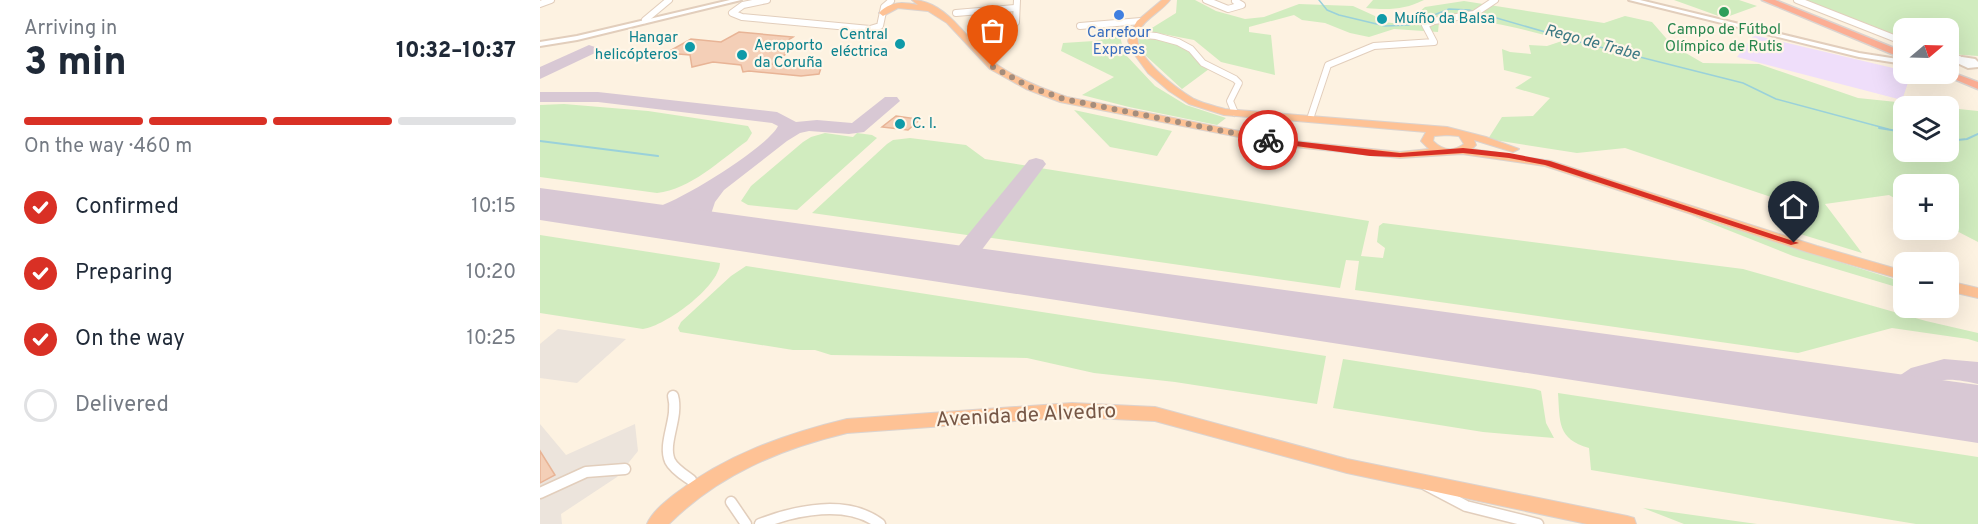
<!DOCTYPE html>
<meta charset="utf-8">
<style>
:root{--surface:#fff;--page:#f2f2f3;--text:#1f2937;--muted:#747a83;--line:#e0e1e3;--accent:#d93025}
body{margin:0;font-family:Overpass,sans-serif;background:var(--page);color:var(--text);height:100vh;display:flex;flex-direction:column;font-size:22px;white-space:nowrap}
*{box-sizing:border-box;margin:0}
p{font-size:20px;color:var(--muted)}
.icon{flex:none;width:33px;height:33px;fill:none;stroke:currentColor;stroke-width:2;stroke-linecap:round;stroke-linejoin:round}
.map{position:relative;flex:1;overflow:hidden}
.panel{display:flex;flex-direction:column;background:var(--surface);width:540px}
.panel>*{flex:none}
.needle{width:39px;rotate:71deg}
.fabs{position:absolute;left:1353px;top:18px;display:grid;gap:12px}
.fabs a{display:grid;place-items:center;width:66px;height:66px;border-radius:12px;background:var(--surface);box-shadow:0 6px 24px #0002;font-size:30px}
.pin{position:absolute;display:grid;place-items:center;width:51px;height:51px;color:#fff;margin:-62px -26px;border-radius:50% 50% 50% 0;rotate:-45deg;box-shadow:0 0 6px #0007}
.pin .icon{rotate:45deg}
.courier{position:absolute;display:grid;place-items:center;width:60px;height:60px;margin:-30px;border:4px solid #d93025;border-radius:50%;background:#fff;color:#222;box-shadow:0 2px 8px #0007}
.head em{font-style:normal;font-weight:800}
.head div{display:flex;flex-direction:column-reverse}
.head{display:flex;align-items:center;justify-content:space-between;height:102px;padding:0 24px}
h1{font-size:39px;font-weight:800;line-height:45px}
.bar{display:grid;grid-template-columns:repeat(4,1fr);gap:9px 6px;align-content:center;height:72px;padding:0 24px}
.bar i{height:8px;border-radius:4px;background:var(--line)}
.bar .selected{background:var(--accent)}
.bar p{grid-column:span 4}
ol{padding:0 24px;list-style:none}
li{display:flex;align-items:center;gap:18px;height:66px}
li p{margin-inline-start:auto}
li .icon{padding:6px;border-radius:50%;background:var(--accent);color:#fff;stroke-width:4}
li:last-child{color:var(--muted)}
li i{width:33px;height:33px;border:3px solid var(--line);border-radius:50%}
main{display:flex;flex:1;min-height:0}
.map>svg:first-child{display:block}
.industrial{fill:#ece4dc}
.education{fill:#efdefa}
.green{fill:#d1ecbf}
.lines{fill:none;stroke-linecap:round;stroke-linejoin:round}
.stream-far1{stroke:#9ad1da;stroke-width:1.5}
.stream{stroke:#9ad1da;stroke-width:2}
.taxiway{fill:#d8c8d4;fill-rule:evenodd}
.runway{fill:#d8c8d4;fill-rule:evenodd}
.building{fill:#f4cfb7;stroke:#e8b496;stroke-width:1.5}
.minor-far1-casing{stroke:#e2cebc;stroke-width:8}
.minor-casing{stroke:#e2cebc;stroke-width:13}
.tertiary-casing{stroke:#e2cebc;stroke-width:4}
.trunk-casing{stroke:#dbd3cf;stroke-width:2}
.motorway-casing{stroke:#dbd3cf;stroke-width:3}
.minor-far1{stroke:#fff;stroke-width:6}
.minor{stroke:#fff;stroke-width:10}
.tertiary{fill:#fff;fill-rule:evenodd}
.trunk{fill:#fec295;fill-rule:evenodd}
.motorway{fill:#fcae94;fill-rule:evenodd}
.route{fill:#d93025}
.done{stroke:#a58d7c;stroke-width:6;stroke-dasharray:0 10.8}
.leisure-dot{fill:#2e9e5b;stroke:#fff6e8;stroke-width:2}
.shop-dot{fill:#3f7fe0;stroke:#fff6e8;stroke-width:2}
.culture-dot{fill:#0f9aa8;stroke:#fff6e8;stroke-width:2}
.labels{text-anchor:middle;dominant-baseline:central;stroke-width:4.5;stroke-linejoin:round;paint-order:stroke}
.far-culture-label{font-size:15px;fill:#0d838f;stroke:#fff6e8;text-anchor:start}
.far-leisure-label{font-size:15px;fill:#27864d;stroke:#fff6e8}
.far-shop-label{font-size:15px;fill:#366cbe;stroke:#fff6e8}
.far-water-label{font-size:16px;font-style:italic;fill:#3c7983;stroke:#fff6e8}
.near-street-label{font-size:21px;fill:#765746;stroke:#fff6e8}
</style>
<main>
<section class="panel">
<div class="head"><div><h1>3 min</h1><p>Arriving in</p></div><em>10:32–10:37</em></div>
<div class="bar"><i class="selected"></i><i class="selected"></i><i class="selected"></i><i></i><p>On the way · 460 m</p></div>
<ol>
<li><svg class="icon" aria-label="check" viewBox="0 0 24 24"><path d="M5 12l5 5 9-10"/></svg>Confirmed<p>10:15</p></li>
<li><svg class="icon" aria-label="check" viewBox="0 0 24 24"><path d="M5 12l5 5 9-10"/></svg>Preparing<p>10:20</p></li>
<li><svg class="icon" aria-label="check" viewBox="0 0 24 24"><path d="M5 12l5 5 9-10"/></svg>On the way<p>10:25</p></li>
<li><i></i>Delivered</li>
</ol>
</section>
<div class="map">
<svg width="1438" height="524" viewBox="0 0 1438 524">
<rect width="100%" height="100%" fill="#fdf2e1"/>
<!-- industrial -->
<g class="industrial">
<path d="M18,329L86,339L37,383L0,378V344Z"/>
<path d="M0,424L26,455L95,424L98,451L77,477L21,514L22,524H0Z"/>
</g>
<!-- education -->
<path class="education" d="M1214,35L1353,68L1370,77L1362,100L1197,57Z"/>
<!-- green -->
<g class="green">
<path d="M637,0H655L676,11L705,19L724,17L759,4L813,6L835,16L838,21L859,24L873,17L885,7L924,1L1064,23L1085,16L1112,22L1132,45L1163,63L1219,64L1318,98L1395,106H1364V152H1408L1409,108L1438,111V242L1409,227L1408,184H1364L1363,203L1349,195L1285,204L1322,253L1237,227L1249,203L1085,148L1037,153L948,139L962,117L993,116L1010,98L975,88L992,77L964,70L962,49L970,52L991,54L989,45L1007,46L1025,40C983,30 943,16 899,22L898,32L854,29L829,37L810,33L785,23L762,20L754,15L709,27V32L731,35L735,75L681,62L654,40L607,31L636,13Z"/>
<path d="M833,0H884C864,10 848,10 826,8Z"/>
<path d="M1134,0H1199L1217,6L1184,18Z"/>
<path d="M1264,0H1438V56L1409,54L1408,28H1364L1363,39Z"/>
<path d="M580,36L584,53L615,86L646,105L686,118L677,125L589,107L542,95L574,77L521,51L523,43L554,41Z"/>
<path d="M599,36C615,38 633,40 646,50C655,57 659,63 669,69L642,89L605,55L598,44Z"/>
<path d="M24,104L108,111L208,126L212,133L207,141C179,161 151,189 117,193L0,177V105Z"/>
<path d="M534,110L632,131L617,156L570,147Z"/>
<path d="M285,133L313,137L317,133L332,135L337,138L257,210L208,205L201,201L211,186L263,142L271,137Z"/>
<path d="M370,138L426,145L445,159L489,166L434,236L272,213L347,144L353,140Z"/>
<path d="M500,168L829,221L821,256L843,258L845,248L837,242L839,226L843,223L1203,269L1386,321L1438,333V342L1428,339L1352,328L1258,353L815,290L819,261L806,260L800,288L445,237Z"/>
<path d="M1150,215L1363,282V289L1253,256Z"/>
<path d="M0,235L180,263C179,287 125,326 103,329L0,313Z"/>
<path d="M206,266L786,356L777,404L635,382L554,373L487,358L291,355L275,350H253L140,332L138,328L141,322L191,276Z"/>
<path d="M803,359L995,389L1001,391L1006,423L1014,438L943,432L793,408Z"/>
<path d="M1018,393L1438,457V524H1376L1051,470L1049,448C1017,439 1020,422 1018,393Z"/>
<path d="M1103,508L1217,524H1144Z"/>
</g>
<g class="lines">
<!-- stream-far1 -->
<path class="stream-far1" d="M779,0L787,10L799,15L845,26L869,25L909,9L929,10L1040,42L1203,83L1236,99L1348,129"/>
<!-- stream -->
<g class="stream">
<path d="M1339,128L1364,132"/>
<path d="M0,141L118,156"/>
<path d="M1408,141L1427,139L1438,134"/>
</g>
<!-- taxiway -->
<g class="taxiway">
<path d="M49,45L55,47L57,50L55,53L0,79V67Z"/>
<path d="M0,92H58L237,112L256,122L277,120L312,123L345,97H357L360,101L324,132L309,134L269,131L260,133L247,141L184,190L175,202L171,214L173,218L187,230L184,235L176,237L155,227L149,214L150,210C127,221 98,227 72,221L69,216L72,211C86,208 100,211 114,208C139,202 228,147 238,126L232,123L58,102H0Z"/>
<path d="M496,158L503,160L506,164L426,271L417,273L408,271L405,265L408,259L489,160Z"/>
<path d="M1404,359L1438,362V384C1428,382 1415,379 1405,380C1392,380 1382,391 1371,397C1353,408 1322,409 1302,403L1298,395L1302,387L1312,384L1350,382L1371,368Z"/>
</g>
<!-- runway -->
<path class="runway" d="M0,188L1438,385V443L0,220Z"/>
</g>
<!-- building -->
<g class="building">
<path d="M199,32L253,37L242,44L253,46L248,50H252L231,64L281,68L279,74L261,76L209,71L203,72L201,65L173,62L152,67L150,55L126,53L151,39L181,42Z"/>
<path d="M356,116L377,119L374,122H377L368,130L342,127Z"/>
<path d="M0,451L15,475L0,483Z"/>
</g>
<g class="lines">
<!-- minor-far1 casing -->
<g class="minor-far1-casing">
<g id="minor-far1">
<path d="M227,0L203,5L192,13L202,17L330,29L340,26L344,7L351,1"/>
<path d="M666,0L688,9L702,5L695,1"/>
<path d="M1257,0L1364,42"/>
<path d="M0,4L11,0"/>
<path d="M416,13L475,8"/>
<path d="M105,20L129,0"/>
<path d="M476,22L477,0"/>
<path d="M540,26L601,21"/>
<path d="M593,34L616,36L638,42L651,49L663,63L695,79L699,83L690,101L695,113"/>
<path d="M1408,57L1419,59"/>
<path d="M770,119L788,65L834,46L894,42L885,25L894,21L934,14L955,0"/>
</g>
</g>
<!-- minor casing -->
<g class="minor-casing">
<g id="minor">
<path d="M133,396C139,418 122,443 130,461C134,469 144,475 151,480"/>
<path d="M886,485L926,506L998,524"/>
<path d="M0,493L46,472L85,469"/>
<path d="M191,502L206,524"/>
<path d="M220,524C256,510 307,499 340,524"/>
</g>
</g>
<!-- tertiary casing -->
<g class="tertiary-casing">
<g id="tertiary">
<path d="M190,0H201L37,40L0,46V42L37,36Z"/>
<path d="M1089,0H1100L1319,53L1364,60V64L1319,57Z"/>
<path d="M1422,57L1435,59L1438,62V67L1428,68L1413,61Z"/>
</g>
</g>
<!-- trunk casing -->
<g class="trunk-casing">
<g id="trunk">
<path d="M372,0C410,0 431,49 459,66C480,80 503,89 527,97L745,140L860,152L889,149L881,141L886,132L684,115L649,104L629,91L608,73L592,51L588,41L590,33L597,21L622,0H630C621,12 602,20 598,34C592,56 637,89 654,99C664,104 675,106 685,109L907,127L946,137L979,149L973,152L934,140L936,145L932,149L1011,161L1277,246L1364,271V280L1267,252L1005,166L922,154L860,158L745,146L520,102L486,89L450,69L407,23L388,11L358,8L343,16L339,13C350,1 363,2 378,5ZM907,135L919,136L924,144C913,152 902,150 893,141L894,136Z"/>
<path d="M1408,281L1438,288V298L1408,291Z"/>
<path d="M532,403L615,407L807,459L1087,516L1094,518L1096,524H1047L807,473L615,421L532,417L307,433C240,449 178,475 129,524H107C112,512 125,502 135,494C186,455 245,434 307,419Z"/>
</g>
</g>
<!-- motorway casing -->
<g class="motorway-casing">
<g id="motorway">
<path d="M1222,0H1235L1364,52V59Z"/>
<path d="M1408,71L1438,82V89L1402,74H1408Z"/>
</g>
</g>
<!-- minor-far1 -->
<use href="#minor-far1" class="minor-far1"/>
<!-- minor -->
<use href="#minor" class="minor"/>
<!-- tertiary -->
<use href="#tertiary" class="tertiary"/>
<!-- trunk -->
<use href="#trunk" class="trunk"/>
<!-- motorway -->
<use href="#motorway" class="motorway"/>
</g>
<!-- route -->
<path class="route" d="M728,138L860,153L923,148L969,153L1010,161L1259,243L1251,245L1005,165L969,158L923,153L860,157L830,156L726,142V139Z"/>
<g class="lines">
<!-- done -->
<path class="done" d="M453,67L490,87L524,99L728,140"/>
</g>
<!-- markers -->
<circle class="leisure-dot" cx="1184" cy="12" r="6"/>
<circle class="shop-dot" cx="579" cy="15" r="6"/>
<g class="culture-dot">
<circle cx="842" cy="19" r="6"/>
<circle cx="360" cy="44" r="6"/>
<circle cx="150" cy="47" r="6"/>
<circle cx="202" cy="55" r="6"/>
<circle cx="360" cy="124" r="6"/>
</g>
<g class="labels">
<!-- far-culture labels -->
<g class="far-culture-label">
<text x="854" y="19">Muíño da Balsa</text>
<text x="348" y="35" text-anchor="end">Central<tspan x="348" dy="17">eléctrica</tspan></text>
<text x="138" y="38" text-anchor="end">Hangar<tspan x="138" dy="17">helicópteros</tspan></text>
<text x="214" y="46">Aeroporto<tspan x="214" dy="17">da Coruña</tspan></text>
<text x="372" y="124">C. I.</text>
</g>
<!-- far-leisure labels -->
<g class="far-leisure-label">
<text x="1184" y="30">Campo de Fútbol<tspan x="1184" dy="17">Olímpico de Rutis</tspan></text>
</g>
<!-- far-shop labels -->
<g class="far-shop-label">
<text x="579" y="33">Carrefour<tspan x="579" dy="17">Express</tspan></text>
</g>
<!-- far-water labels -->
<g class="far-water-label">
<text transform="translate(1052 43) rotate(15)">Rego de Trabe</text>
</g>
<!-- near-street labels -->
<g class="near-street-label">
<text transform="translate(486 416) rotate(-3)">Avenida de Alvedro</text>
</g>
</g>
</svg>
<div class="fabs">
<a><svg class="needle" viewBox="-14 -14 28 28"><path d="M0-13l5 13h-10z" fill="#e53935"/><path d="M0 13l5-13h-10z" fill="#747a83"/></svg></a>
<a><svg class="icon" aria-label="layers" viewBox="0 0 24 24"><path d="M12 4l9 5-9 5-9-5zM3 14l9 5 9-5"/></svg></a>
<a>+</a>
<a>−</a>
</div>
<div class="pin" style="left:453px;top:67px;background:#ea580c"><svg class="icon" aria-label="bag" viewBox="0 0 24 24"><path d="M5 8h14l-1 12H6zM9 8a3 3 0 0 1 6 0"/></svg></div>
<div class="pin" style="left:1254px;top:243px;background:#1f2937"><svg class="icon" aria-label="home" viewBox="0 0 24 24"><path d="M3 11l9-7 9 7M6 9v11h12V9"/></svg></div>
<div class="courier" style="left:728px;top:140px"><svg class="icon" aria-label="bike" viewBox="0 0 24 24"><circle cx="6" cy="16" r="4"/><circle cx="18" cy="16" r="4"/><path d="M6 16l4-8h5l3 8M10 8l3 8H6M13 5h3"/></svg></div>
</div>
</main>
